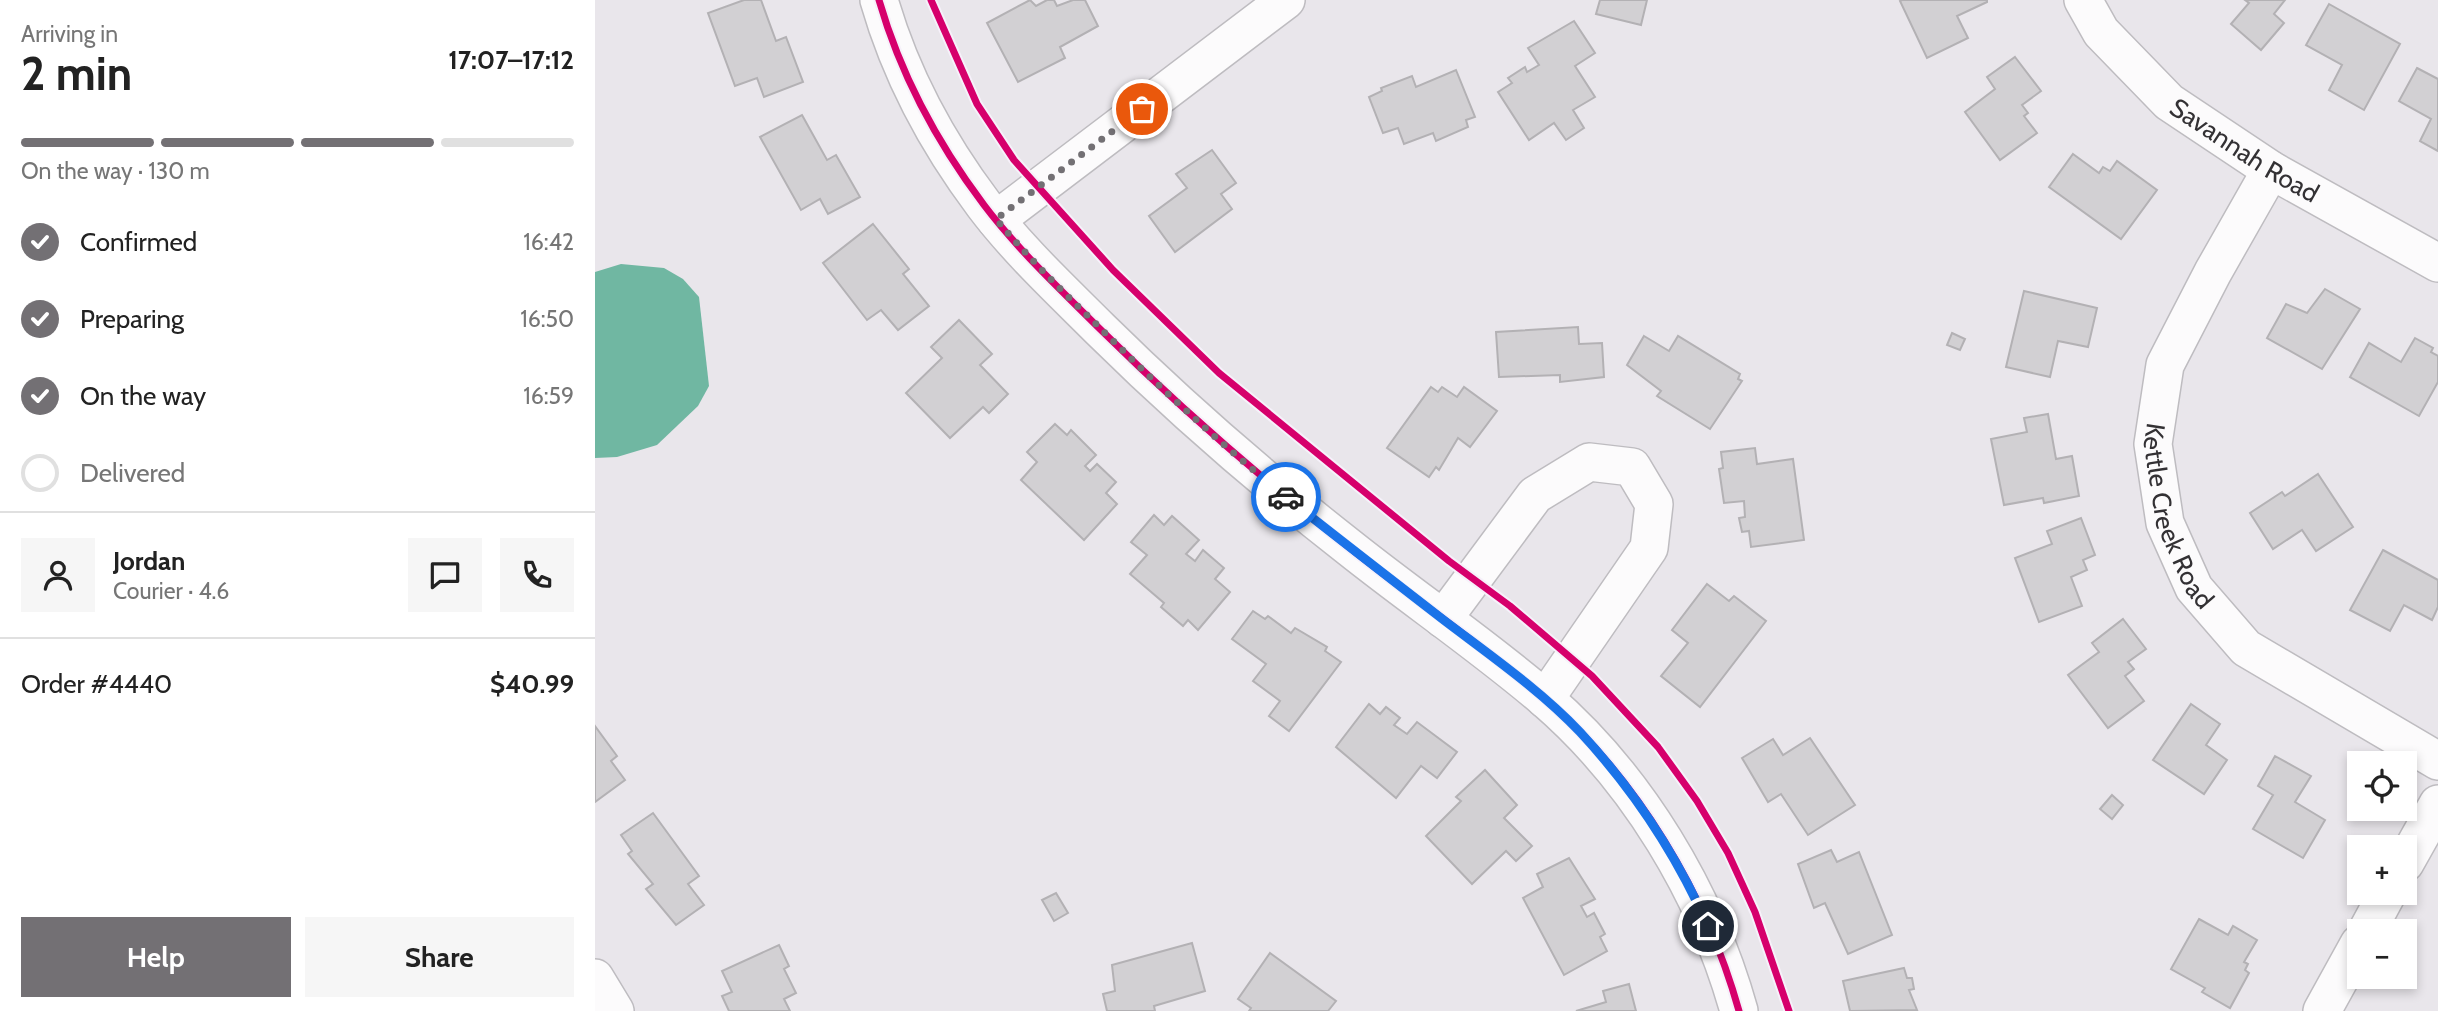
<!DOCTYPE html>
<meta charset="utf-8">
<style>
:root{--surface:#fff;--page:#f6f6f6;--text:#222;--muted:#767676;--line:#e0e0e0;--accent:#737074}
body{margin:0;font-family:Cabin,sans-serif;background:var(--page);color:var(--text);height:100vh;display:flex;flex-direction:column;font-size:26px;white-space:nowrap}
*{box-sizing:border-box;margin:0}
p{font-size:23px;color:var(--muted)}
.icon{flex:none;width:38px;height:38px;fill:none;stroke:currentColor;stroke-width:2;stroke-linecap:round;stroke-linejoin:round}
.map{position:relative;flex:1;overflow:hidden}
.sheet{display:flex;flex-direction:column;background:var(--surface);width:595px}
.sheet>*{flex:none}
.controls{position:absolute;left:1752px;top:751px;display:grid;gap:14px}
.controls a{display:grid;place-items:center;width:70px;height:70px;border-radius:0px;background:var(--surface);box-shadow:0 4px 10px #0003;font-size:35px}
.pin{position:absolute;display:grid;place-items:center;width:60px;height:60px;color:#fff;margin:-30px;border:4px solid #fff;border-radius:50%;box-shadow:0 2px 7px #0007}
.courier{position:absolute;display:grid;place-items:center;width:70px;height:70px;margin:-35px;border:5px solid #1a73e8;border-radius:50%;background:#fff;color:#222;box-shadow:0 2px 9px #0007}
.head em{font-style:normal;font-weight:800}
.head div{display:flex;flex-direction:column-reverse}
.head{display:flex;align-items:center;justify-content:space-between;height:119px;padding:0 21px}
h1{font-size:46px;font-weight:800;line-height:52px}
.bar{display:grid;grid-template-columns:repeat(4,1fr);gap:10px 7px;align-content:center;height:84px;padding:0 21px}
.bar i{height:9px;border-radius:5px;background:var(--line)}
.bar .current{background:var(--accent)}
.bar p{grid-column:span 4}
.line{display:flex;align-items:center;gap:18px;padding:0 21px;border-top:2px solid var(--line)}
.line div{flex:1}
.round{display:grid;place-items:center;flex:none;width:74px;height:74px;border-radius:0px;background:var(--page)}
ol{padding:0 21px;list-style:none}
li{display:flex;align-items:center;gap:21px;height:77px}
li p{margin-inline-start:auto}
li .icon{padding:7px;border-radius:50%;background:var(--accent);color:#fff;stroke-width:4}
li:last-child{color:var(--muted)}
li i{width:38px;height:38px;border:4px solid var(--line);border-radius:50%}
.button{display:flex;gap:14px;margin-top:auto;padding:14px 21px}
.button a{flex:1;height:80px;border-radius:0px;background:var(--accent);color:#fff;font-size:28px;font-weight:800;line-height:80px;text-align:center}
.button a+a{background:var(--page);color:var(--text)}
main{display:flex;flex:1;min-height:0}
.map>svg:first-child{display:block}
.water{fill:#70b7a2}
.building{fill:#d2d0d3;stroke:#b3b1b4;stroke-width:2}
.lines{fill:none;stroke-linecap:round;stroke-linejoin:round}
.street-casing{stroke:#bebcc0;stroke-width:40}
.street{stroke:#fcfbfc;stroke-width:37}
.cycleway-casing{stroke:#f6f1fa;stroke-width:11}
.cycleway{stroke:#d6006c;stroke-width:7}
.done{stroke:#737074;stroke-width:7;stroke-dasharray:0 12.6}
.route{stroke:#1a73e8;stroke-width:9}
.labels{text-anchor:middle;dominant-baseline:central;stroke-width:6;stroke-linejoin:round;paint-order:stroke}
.street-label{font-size:26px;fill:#333134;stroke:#f6f1fa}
</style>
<main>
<section class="sheet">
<div class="head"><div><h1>2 min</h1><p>Arriving in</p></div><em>17:07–17:12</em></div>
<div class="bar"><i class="current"></i><i class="current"></i><i class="current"></i><i></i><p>On the way · 130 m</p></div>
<ol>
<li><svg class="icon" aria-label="check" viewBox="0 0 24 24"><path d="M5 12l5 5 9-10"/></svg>Confirmed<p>16:42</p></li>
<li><svg class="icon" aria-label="check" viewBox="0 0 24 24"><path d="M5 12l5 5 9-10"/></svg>Preparing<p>16:50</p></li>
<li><svg class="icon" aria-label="check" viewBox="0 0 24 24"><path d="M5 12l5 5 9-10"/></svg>On the way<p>16:59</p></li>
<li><i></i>Delivered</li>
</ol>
<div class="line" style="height:126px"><a class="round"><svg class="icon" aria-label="person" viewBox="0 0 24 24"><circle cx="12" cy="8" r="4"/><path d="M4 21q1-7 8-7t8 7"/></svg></a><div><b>Jordan</b><p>Courier · 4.6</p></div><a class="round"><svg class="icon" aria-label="chat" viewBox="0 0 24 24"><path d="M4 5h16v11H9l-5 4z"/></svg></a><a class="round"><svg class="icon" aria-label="phone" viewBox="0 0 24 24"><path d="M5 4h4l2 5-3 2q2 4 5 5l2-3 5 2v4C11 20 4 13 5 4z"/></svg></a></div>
<div class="line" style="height:91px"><div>Order #4440</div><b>$40.99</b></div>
<div class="button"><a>Help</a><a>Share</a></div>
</section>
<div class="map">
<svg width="1843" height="1011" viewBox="0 0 1843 1011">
<rect width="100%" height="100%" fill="#e9e6eb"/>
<!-- water -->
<path class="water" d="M26,264L69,268L88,279L104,297L114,386L103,406L62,445L22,457L0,458V272Z"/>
<!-- building -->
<g class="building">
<path d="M149,0H166L181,41L191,37L208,82L169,97L162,78L140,86L113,13Z"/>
<path d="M435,0L441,6L452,0H459L462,6L478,0H490L503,26L465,47L470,58L423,82L392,23Z"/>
<path d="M1005,0H1052L1046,25L1001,14Z"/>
<path d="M1307,0H1392V2L1362,16L1373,38L1332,58L1305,1Z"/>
<path d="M1650,0H1690L1679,14L1689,23L1666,50L1636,24L1654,3Z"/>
<path d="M1734,4L1805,44L1769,110L1734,90L1747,65L1711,45Z"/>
<path d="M979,21L1000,53L980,66L1000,97L978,110L989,128L971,140L959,123L934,140L903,92L917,83L913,78L930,67L932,72L944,65L933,48Z"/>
<path d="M1420,57L1446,91L1427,105L1433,113L1429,116L1442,133L1405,160L1370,112L1400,89L1392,77Z"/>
<path d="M1822,68L1843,79V151L1825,141L1836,119L1804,101Z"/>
<path d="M861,70L880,117L871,120L873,127L841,141L838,133L809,144L803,128L788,133L774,97L787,91L786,88L817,76L821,87Z"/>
<path d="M207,115L232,160L241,155L265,197L233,214L225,199L206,210L165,137Z"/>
<path d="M617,150L641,183L626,194L637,209L580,252L554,216L592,188L581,174Z"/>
<path d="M1478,154L1504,173L1508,167L1515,171L1522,161L1562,190L1526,239L1454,187Z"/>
<path d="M278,224L314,269L308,274L334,306L303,330L286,310L272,320L228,263Z"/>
<path d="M1730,289L1765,309L1727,369L1672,338L1691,304L1712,313Z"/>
<path d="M1429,291L1502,308L1493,347L1463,341L1455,377L1411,367Z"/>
<path d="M364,320L397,354L385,365L413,394L394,413L388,407L355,438L311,393L347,358L336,347Z"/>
<path d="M983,327L984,344L1007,343L1009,377L965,382V375L904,377L901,332Z"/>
<path d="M1357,333L1370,339L1365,350L1352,345Z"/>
<path d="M1049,336L1074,351L1083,336L1145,374L1143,379L1147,381L1115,429L1062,396L1066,391L1032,365Z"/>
<path d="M1820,338L1838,348L1836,352L1843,356V382L1824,416L1755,377L1774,343L1806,362Z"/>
<path d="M836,387L843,392L847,387L862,397L869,387L902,411L875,447L863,438L844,470L841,467L834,477L792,448Z"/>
<path d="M1453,414L1461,459L1477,456L1484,496L1449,503L1448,498L1409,505L1396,439L1432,432L1429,418Z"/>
<path d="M460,424L472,435L476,430L501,455L490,466L495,471L502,464L521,482L511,493L522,504L489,540L426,480L442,462L432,452Z"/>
<path d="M1160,448L1162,464L1198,459L1209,540L1156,547L1154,531L1147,532L1144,518L1150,517L1149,501L1129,503L1124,469L1128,468L1126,452Z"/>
<path d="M1723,474L1758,527L1721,551L1707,530L1678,549L1655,513L1687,492L1690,496Z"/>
<path d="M559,515L569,525L577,516L604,540L591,554L600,561L608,550L629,568L620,579L635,592L603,630L593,620L588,626L566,607L569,603L535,574L552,555L536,542Z"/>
<path d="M1486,518L1500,555L1488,560L1492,570L1476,577L1487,606L1444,622L1420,558L1457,544L1452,531Z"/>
<path d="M1788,550L1843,580V607L1837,620L1809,605L1795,631L1755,610Z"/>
<path d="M1112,584L1134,601L1139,596L1171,621L1105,707L1066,676L1093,643L1077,630Z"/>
<path d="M658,611L670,619L673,616L696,633L700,628L732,647L730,651L746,662L694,731L674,716L685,701L658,681L671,664L637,639Z"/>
<path d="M1528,619L1551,649L1533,662L1539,669L1530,676L1549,701L1513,728L1473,675L1504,652L1497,643Z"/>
<path d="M774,704L785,714L791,707L805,718L799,725L812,734L822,722L862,752L842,778L826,766L801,798L741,747Z"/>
<path d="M1596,704L1625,724L1611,745L1632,760L1609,794L1558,760Z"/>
<path d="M0,726L22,756L16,761L30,780L0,802Z"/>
<path d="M1215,738L1260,805L1213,835L1186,794L1173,802L1147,758L1178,739L1188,755Z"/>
<path d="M1680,756L1716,776L1700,802L1730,820L1708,858L1658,829L1678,795L1663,786Z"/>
<path d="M890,770L922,805L909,818L937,846L921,861L911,851L877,884L831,836L866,801L861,797Z"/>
<path d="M1517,795L1528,805L1517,819L1505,809Z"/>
<path d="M58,813L104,876L93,884L109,905L81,925L51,889L58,884L33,854L37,851L26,835Z"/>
<path d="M1236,850L1242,862L1264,852L1297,935L1253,954L1230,903L1219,908L1203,864Z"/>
<path d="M974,858L1000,899L986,906L992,917L999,913L1010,934L1005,937L1012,951L969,975L928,898L948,887L942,874Z"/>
<path d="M461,893L473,913L459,921L447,900Z"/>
<path d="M1604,919L1633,935L1638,926L1662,940L1649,962L1653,964L1650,970L1654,973L1635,1008L1607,992L1610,988L1576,969Z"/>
<path d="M597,943L610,991L559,1006L560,1011H512L508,994L520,991L517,965Z"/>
<path d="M184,945L194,966L189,969L201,993L189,999L195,1011H134L127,996L137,992L127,971Z"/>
<path d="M675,953L741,1001L733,1011H654L656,1008L643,999Z"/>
<path d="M1309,968L1312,978H1317L1319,989L1314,990L1322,1010L1255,1011L1248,981Z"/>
<path d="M1034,984L1041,1011H981L1011,1002L1008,991Z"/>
</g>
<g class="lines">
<!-- street casing -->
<g class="street-casing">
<g id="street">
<path d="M284,0C305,73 343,144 389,205C423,250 465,289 505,329C584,407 668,480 755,548C819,599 887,645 949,698C1042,778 1111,893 1144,1011"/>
<path id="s1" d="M1488,0L1506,32L1574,102L1676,170L1843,263"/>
<path id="s2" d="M1676,170L1618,272L1570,365L1558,444L1570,523L1599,588L1651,648L1843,761"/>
<path d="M401,220L691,0"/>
<path d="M848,619L940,495L994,462L1037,467L1059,504L1054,548L950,699"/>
<path d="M1810,863L1843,804"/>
<path d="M1772,931L1793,892"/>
<path d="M0,978L20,1011"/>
<path d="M1727,1011L1764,944"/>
</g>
</g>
<!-- street -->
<use href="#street" class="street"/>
<!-- cycleway casing -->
<g class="cycleway-casing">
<g id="cycleway">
<path d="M284,0C305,73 343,144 389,205C423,250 465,289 505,329C584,407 668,480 755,548C819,599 887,645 949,698C1042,778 1111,893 1144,1011"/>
<path d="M336,0L382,104L419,160L518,270L624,373L854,561L915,606L997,676L1063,747L1102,801L1133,853L1160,912L1194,1011"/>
</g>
</g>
<!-- cycleway -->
<use href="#cycleway" class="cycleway"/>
</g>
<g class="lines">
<!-- done -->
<path class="done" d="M547,109L401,219C431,255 464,288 497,320C559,382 623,442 691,497"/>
<!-- route -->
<path class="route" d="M691,497C744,539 797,580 850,621C896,656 945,690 985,732C1038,789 1081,854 1113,926"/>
</g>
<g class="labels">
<!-- street labels -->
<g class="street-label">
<text stroke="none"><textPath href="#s1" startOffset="224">Savannah Road</textPath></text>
<text stroke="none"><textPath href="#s2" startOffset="378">Kettle Creek Road</textPath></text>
</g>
</g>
</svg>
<div class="controls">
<a><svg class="icon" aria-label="locate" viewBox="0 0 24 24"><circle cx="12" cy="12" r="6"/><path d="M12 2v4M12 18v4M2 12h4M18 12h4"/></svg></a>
<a>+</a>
<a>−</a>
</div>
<div class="pin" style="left:547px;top:109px;background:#ea580c"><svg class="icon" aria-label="bag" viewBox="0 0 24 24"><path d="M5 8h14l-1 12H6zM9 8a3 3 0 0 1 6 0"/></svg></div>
<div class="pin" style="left:1113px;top:926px;background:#1f2937"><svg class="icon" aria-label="home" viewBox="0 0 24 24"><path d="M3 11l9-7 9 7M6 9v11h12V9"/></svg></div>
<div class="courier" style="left:691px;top:497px"><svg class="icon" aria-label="car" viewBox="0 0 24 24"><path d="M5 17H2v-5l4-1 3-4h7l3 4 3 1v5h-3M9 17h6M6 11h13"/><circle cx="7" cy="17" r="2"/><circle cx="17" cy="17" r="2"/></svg></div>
</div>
</main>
